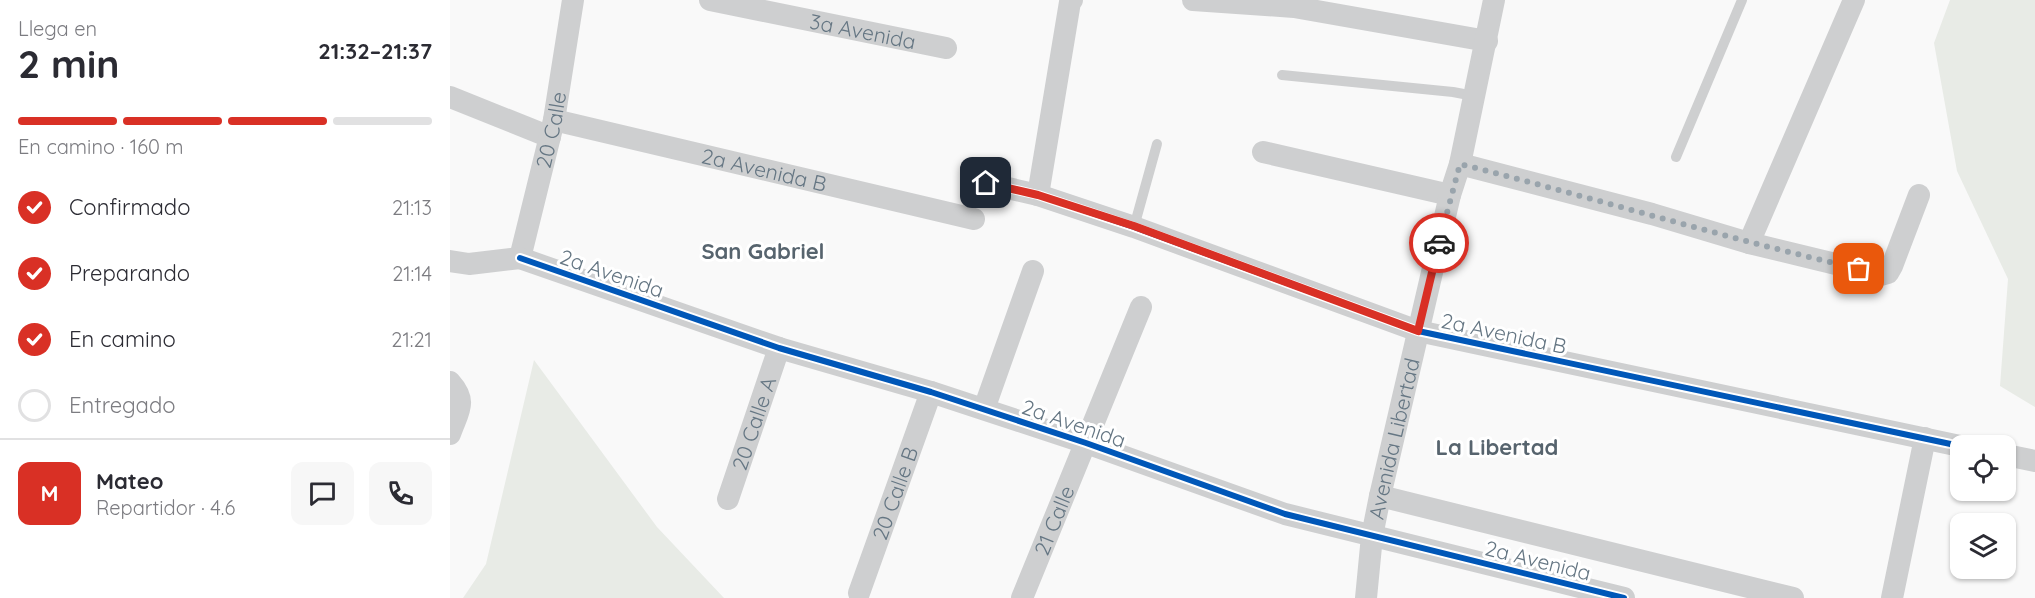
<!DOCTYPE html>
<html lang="es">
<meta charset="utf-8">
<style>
:root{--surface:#fff;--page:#f7f7f7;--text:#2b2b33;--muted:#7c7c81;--line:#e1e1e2;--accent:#d93025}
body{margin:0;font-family:Quicksand,sans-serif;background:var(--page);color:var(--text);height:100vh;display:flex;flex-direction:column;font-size:22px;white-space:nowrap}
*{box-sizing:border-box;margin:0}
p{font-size:20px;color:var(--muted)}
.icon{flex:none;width:33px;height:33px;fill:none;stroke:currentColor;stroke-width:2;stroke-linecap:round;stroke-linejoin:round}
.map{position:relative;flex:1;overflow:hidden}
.side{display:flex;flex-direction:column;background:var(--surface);width:450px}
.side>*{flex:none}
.fabs{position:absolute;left:1500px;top:435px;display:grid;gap:12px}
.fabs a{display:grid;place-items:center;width:66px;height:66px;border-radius:12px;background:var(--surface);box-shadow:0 2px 4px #0004;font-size:30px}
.pin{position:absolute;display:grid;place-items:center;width:51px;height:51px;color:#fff;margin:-26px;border-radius:12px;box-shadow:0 3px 9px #0006}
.courier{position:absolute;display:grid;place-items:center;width:60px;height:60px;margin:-30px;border:4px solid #d93025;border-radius:50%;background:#fff;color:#222;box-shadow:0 2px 8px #0007}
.headline em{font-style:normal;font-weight:700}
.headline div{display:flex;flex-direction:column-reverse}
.headline{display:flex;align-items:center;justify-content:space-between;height:102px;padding:0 18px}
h1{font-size:39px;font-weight:700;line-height:45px}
.bar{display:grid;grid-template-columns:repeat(4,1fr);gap:9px 6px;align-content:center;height:72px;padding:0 18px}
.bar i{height:8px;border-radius:4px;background:var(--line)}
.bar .active{background:var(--accent)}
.bar p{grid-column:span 4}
.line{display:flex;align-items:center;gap:15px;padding:0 18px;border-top:2px solid var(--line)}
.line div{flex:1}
.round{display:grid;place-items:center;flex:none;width:63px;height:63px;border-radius:12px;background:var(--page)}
ol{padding:0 18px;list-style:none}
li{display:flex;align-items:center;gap:18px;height:66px}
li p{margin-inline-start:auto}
li .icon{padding:6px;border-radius:50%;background:var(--accent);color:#fff;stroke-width:4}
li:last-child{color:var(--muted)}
li i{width:33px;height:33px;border:3px solid var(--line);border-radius:50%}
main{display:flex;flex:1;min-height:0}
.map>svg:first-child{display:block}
.green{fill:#e8ebe6}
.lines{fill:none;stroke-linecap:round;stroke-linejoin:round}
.lane{stroke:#cecfd0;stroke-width:10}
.street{stroke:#cecfd0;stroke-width:22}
.cycleway-casing{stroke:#fff;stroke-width:10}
.cycleway{stroke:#0057b8;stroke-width:6}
.done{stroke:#99a4ac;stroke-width:6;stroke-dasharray:0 10.8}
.route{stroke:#d93025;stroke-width:8}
.labels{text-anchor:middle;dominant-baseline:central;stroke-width:6;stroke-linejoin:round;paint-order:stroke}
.street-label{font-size:21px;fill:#657683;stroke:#fff}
.neighbourhood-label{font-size:22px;font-weight:bold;fill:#57646e;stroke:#fff}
</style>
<main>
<section class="side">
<div class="headline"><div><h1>2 min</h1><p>Llega en</p></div><em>21:32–21:37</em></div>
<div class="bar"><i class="active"></i><i class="active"></i><i class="active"></i><i></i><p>En camino · 160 m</p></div>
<ol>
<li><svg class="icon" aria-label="check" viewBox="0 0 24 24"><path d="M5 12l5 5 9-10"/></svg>Confirmado<p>21:13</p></li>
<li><svg class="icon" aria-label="check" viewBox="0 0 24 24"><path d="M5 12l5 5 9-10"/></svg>Preparando<p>21:14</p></li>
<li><svg class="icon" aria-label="check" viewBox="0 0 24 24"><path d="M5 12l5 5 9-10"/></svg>En camino<p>21:21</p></li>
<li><i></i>Entregado</li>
</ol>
<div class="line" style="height:108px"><b class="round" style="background:var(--accent);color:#fff">M</b><div><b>Mateo</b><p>Repartidor · 4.6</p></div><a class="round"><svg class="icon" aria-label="chat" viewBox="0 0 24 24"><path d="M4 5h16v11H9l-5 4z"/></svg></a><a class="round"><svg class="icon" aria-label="phone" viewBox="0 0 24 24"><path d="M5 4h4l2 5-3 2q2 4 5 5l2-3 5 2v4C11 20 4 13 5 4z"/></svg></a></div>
</section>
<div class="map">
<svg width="1585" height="598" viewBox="0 0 1585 598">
<rect width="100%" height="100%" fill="#f9f9f9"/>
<!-- green -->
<g class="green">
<path d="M1500,0H1585V407L1550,386L1558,279L1507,171L1484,43Z"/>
<path d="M84,360L207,527L274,598H13L36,564Z"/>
</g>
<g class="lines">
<!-- lane -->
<g class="lane">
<path d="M832,75L1003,92L1024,96"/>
<path d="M1226,157L1292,0"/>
<path d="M684,227L707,144"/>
</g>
<!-- street -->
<g class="street">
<path id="s1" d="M260,0L496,48"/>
<path d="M743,0L844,7L1037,41"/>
<path d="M0,97L100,137"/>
<path id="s2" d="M104,120L524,219"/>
<path d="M813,152L1000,195"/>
<path d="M1010,164L1202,214L1299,243L1431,275L1438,273L1442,266L1469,195"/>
<path d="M536,183L588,195L684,227L968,331L1510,446"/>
<path d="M588,195L620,2L622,0"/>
<path d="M1299,243L1404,0"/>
<path d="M70,258L329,348L481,392L636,443L835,514L1174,598"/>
<path id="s3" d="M70,258L104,120L123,0"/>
<path d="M0,261L19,264L70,258"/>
<path d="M0,382C18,402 8,411 0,434"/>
<path d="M534,409L583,271"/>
<path d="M1556,455L1585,461"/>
<path d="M930,496L1343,598"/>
<path id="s4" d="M278,499L329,348"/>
<path id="s5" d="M409,593L481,392"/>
<path id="s6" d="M572,598L691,307"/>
<path id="s7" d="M916,598L922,536L930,496L1000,195L1010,164L1044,0"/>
<path d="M1442,598L1475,438"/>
</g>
<!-- cycleway casing -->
<g class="cycleway-casing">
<g id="cycleway">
<path d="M536,183L588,195L684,227L968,331L1510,446"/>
<path d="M70,258L329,348L481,392L636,443L835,514L1174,598"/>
</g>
</g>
<!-- cycleway -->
<use href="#cycleway" class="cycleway"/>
</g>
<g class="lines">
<!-- done -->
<path class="done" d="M989,243L1010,164C1144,198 1275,238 1409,269"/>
<!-- route -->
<path class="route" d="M536,183L588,195L684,226L968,331L989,243"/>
</g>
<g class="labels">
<!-- street labels -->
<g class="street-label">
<text stroke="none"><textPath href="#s1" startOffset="156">3a Avenida</textPath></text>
<text stroke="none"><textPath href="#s3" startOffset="132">20 Calle</textPath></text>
<text stroke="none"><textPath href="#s2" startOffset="216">2a Avenida B</textPath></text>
<text transform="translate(162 273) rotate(19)">2a Avenida</text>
<text transform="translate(1054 333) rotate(12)">2a Avenida B</text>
<text stroke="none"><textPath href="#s4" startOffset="80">20 Calle A</textPath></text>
<text transform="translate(624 423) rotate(19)">2a Avenida</text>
<text stroke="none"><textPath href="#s7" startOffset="162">Avenida Libertad</textPath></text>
<text stroke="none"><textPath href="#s5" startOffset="106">20 Calle B</textPath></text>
<text stroke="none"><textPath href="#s6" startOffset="84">21 Calle</textPath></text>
<text transform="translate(1088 560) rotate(14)">2a Avenida</text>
</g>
<!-- neighbourhood labels -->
<g class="neighbourhood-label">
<text x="313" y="251">San Gabriel</text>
<text x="1047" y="447">La Libertad</text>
</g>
</g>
</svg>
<div class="fabs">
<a><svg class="icon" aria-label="locate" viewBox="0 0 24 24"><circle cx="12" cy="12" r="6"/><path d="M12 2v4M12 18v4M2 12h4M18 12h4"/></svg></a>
<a><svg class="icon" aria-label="layers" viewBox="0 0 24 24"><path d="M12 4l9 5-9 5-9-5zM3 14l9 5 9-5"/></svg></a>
</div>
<div class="pin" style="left:1409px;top:269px;background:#ea580c"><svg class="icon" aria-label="bag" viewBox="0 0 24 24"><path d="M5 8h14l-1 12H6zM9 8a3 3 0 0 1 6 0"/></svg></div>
<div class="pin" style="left:536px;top:183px;background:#1f2937"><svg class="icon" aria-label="home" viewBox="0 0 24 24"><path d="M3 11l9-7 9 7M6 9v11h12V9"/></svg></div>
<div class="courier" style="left:989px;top:243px"><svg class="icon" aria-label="car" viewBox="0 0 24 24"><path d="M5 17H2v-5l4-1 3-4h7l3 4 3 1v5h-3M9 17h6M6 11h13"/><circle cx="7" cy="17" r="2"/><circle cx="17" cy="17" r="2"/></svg></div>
</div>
</main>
